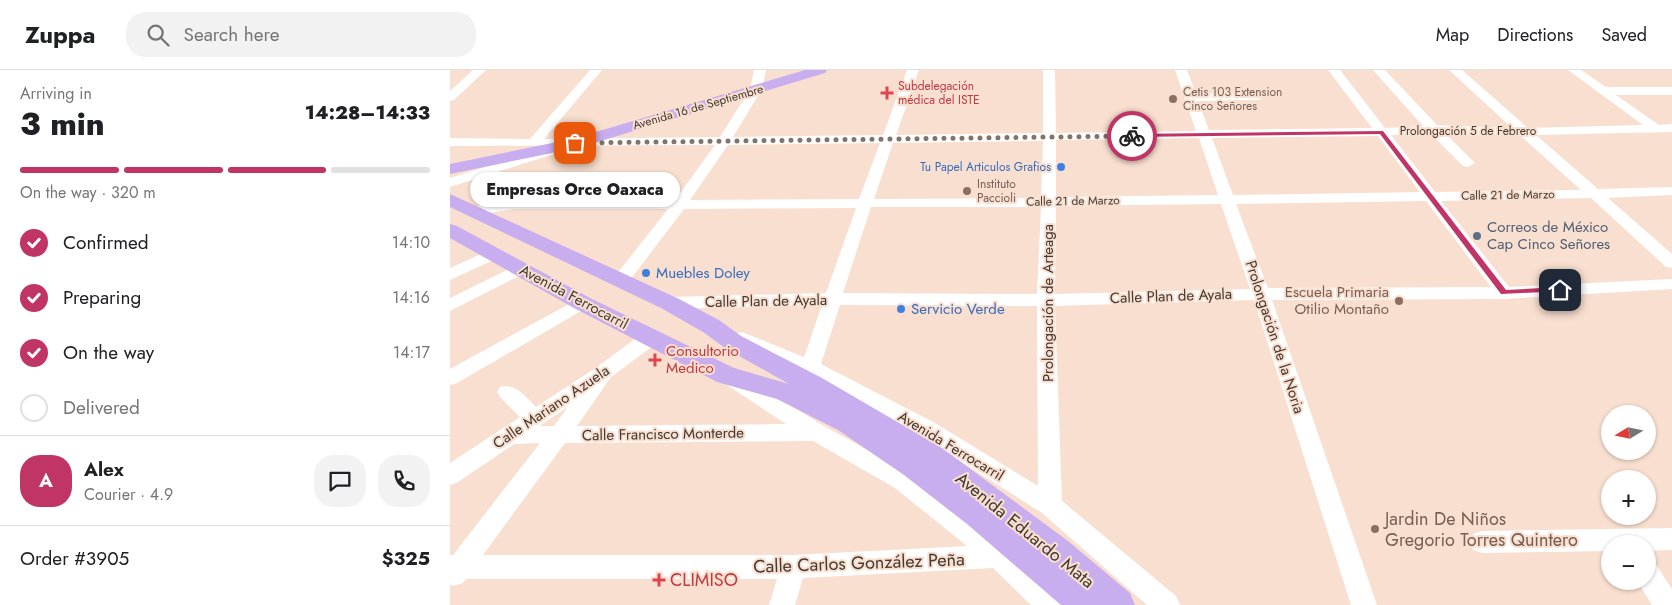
<!DOCTYPE html>
<meta charset="utf-8">
<style>
:root{--surface:#fff;--page:#f2f2f2;--text:#202124;--muted:#757577;--line:#e0e0e0;--accent:#c03466}
body{margin:0;font-family:Jost,sans-serif;background:var(--page);color:var(--text);height:100vh;display:flex;flex-direction:column;font-size:19px;white-space:nowrap}
*{box-sizing:border-box;margin:0}
p{font-size:16px;color:var(--muted)}
.icon{flex:none;width:28px;height:28px;fill:none;stroke:currentColor;stroke-width:2;stroke-linecap:round;stroke-linejoin:round}
.map{position:relative;flex:1;overflow:hidden}
.drawer{display:flex;flex-direction:column;background:var(--surface);width:450px}
.drawer>*{flex:none}
.needle{width:32px;rotate:260deg}
.fabs{position:absolute;left:1151px;top:335px;display:grid;gap:10px}
.fabs a{display:grid;place-items:center;width:55px;height:55px;border-radius:50%;background:var(--surface);box-shadow:0 1px 4px #0004;font-size:25px}
.pin{position:absolute;display:grid;place-items:center;width:42px;height:42px;color:#fff;margin:-21px;border-radius:10px;box-shadow:0 2px 8px #0006}
.courier{position:absolute;display:grid;place-items:center;width:50px;height:50px;margin:-25px;border:4px solid #c03466;border-radius:50%;background:#fff;color:#222;box-shadow:0 1px 6px #0007}
.bubble{position:absolute;height:35px;border-radius:18px;background:var(--surface);box-shadow:0 1px 4px #0004;font-size:16px;font-weight:800;line-height:35px;text-align:center}
.summary em{font-style:normal;font-weight:800}
.summary div{display:flex;flex-direction:column-reverse}
.summary{display:flex;align-items:center;justify-content:space-between;height:85px;padding:0 20px}
h1{font-size:32px;font-weight:800;line-height:38px}
.bar{display:grid;grid-template-columns:repeat(4,1fr);gap:8px 5px;align-content:center;height:60px;padding:0 20px}
.bar i{height:6px;border-radius:4px;background:var(--line)}
.bar .active{background:var(--accent)}
.bar p{grid-column:span 4}
.line{display:flex;align-items:center;gap:12px;padding:0 20px;border-top:1px solid var(--line)}
.line div{flex:1}
.round{display:grid;place-items:center;flex:none;width:52px;height:52px;border-radius:20px;background:var(--page)}
ol{padding:0 20px;list-style:none}
li{display:flex;align-items:center;gap:15px;height:55px}
li p{margin-inline-start:auto}
li .icon{padding:5px;border-radius:50%;background:var(--accent);color:#fff;stroke-width:4}
li:last-child{color:var(--muted)}
li i{width:28px;height:28px;border:2px solid var(--line);border-radius:50%}
header{display:flex;align-items:center;gap:30px;box-sizing:border-box;height:70px;padding:0 25px;background:var(--surface);border-bottom:1px solid var(--line)}
header strong{font-size:24px}
nav{display:flex;gap:28px;margin-inline-start:auto;font-size:18px}
.search{width:350px;height:45px;background:var(--page);display:flex;align-items:center;gap:12px;box-sizing:border-box;padding:0 18px;border-radius:20px;color:var(--muted);font-size:19px}
main{display:flex;flex:1;min-height:0}
.map>svg:first-child{display:block}
.lines{fill:none;stroke-linecap:round;stroke-linejoin:round}
.minor{fill:#fff;fill-rule:evenodd}
.major{fill:#c9aeef;fill-rule:evenodd}
.route{fill:#c03466}
.done{stroke:#837369;stroke-width:5;stroke-dasharray:0 9}
.health-dot{fill:#e0444e;stroke:#f9dfcf;stroke-width:2}
.education-dot{fill:#8d6e63;stroke:#f9dfcf;stroke-width:2}
.shop-dot{fill:#3f7fe0;stroke:#f9dfcf;stroke-width:2}
.service-dot{fill:#5c6f8a;stroke:#f9dfcf;stroke-width:2}
.labels{text-anchor:middle;dominant-baseline:central;stroke-width:4;stroke-linejoin:round;paint-order:stroke}
.far-health-label{font-size:12px;fill:#be3a42;stroke:#f9dfcf;text-anchor:start}
.far-education-label{font-size:12px;fill:#785e54;stroke:#f9dfcf;text-anchor:start}
.far-street-label{font-size:12px;fill:#433932;stroke:#f9dfcf}
.far-shop-label{font-size:12px;fill:#366cbe;stroke:#f9dfcf;text-anchor:end}
.service-label{font-size:15px;fill:#4e5e75;stroke:#f9dfcf;text-anchor:start}
.shop-label{font-size:15px;fill:#366cbe;stroke:#f9dfcf;text-anchor:start}
.education-label{font-size:15px;fill:#785e54;stroke:#f9dfcf;text-anchor:end}
.street-label{font-size:15px;fill:#433932;stroke:#f9dfcf}
.health-label{font-size:15px;fill:#be3a42;stroke:#f9dfcf;text-anchor:start}
.near-education-label{font-size:18px;fill:#785e54;stroke:#f9dfcf;text-anchor:start}
.near-street-label{font-size:18px;fill:#433932;stroke:#f9dfcf}
.near-health-label{font-size:18px;fill:#be3a42;stroke:#f9dfcf;text-anchor:start}
</style>
<header>
<strong>Zuppa</strong>
<div class="search"><svg class="icon" aria-label="search" viewBox="0 0 24 24"><circle cx="10" cy="10" r="6"/><path d="M15 15l6 6"/></svg>Search here</div>
<nav><a>Map</a><a>Directions</a><a>Saved</a></nav>
</header>
<main>
<section class="drawer">
<div class="summary"><div><h1>3 min</h1><p>Arriving in</p></div><em>14:28–14:33</em></div>
<div class="bar"><i class="active"></i><i class="active"></i><i class="active"></i><i></i><p>On the way · 320 m</p></div>
<ol>
<li><svg class="icon" aria-label="check" viewBox="0 0 24 24"><path d="M5 12l5 5 9-10"/></svg>Confirmed<p>14:10</p></li>
<li><svg class="icon" aria-label="check" viewBox="0 0 24 24"><path d="M5 12l5 5 9-10"/></svg>Preparing<p>14:16</p></li>
<li><svg class="icon" aria-label="check" viewBox="0 0 24 24"><path d="M5 12l5 5 9-10"/></svg>On the way<p>14:17</p></li>
<li><i></i>Delivered</li>
</ol>
<div class="line" style="height:90px"><b class="round" style="background:var(--accent);color:#fff">A</b><div><b>Alex</b><p>Courier · 4.9</p></div><a class="round"><svg class="icon" aria-label="chat" viewBox="0 0 24 24"><path d="M4 5h16v11H9l-5 4z"/></svg></a><a class="round"><svg class="icon" aria-label="phone" viewBox="0 0 24 24"><path d="M5 4h4l2 5-3 2q2 4 5 5l2-3 5 2v4C11 20 4 13 5 4z"/></svg></a></div>
<div class="line" style="height:65px"><div>Order #3905</div><b>$325</b></div>
</section>
<div class="map">
<svg width="1222" height="535" viewBox="0 0 1222 535">
<rect width="100%" height="100%" fill="#f9dfcf"/>
<g class="lines">
<!-- minor -->
<g class="minor">
<path d="M23,0H36L4,30L0,31V21Z"/>
<path d="M140,0H152L94,69L270,67L300,19L304,0H316L312,19L283,67L433,65L457,0H469L446,65L593,63V0H605L606,63L746,61L725,0H737L746,24L808,22L814,26L808,30L748,31L759,60L922,58L878,0H890L935,58L973,56L923,0H935L987,55L1062,58L999,0H1012L1078,58L1193,55L1118,0H1131L1156,17H1222V25H1166L1209,55L1222,54V62L1086,65L1148,119L1222,117V125L1158,128L1222,184V198L1216,197L1141,128L991,131L1059,217L1222,209V219L1054,229L822,230L927,535H901L804,230L605,236L612,431L726,526L730,535H697L592,443L469,365L353,302L285,274L283,269L285,264L292,262L354,287L372,235L219,239L213,237L210,233L213,229L219,227L376,223L406,138L234,139L177,214L171,215L165,214L162,210L218,139H65L25,145L20,143L17,140L20,137L65,131L225,130L265,75L0,76V68L80,69ZM980,63L1013,96L1018,97L1025,93L995,63L1071,66L1131,120L985,122L941,65ZM928,66L970,122L783,125L762,68ZM749,68L768,125L606,127V70ZM593,71L591,128L424,129L443,73ZM430,73L409,129L240,130L278,75ZM976,131L1041,217L818,218L786,134ZM771,134L800,219L605,224L606,136ZM421,137H591L587,224L393,223ZM390,235L587,236L588,416L485,353L371,294Z"/>
<path d="M99,77L104,78L106,81L104,84L0,117V108Z"/>
<path d="M42,179L48,180L50,184L48,188L0,210V198Z"/>
<path d="M71,193L77,194L79,198L77,202L0,241V228Z"/>
<path d="M132,227L138,229L141,233L138,237L7,313L0,315V299Z"/>
<path d="M200,261L207,263L209,268L207,273L161,307L127,356L336,354L277,315L274,310L277,305L284,303L291,305L374,356L461,404L557,478L609,526L613,535H581L543,498L353,508L345,535H319L327,509H16L13,513L4,516L0,515V485H3L90,373L64,374L8,412L0,415V393L70,347L50,327L47,322L50,317C65,312 76,327 86,337L147,297L193,263ZM118,337L104,356H89ZM363,371L445,418L517,476L344,485H33L115,373Z"/>
<path d="M1222,458V480L1198,481V474H1160V481L1032,483L1023,480L1020,472L1023,464L1032,461Z"/>
<path d="M1198,493L1207,496L1222,519V535H1202L1189,514L1188,511H1198Z"/>
</g>
<!-- major -->
<g class="major">
<path d="M355,0H377L375,3L131,77L0,104V94L122,69Z"/>
<path d="M0,124L227,228L269,250L291,266L372,308L492,378L618,471L680,523L685,535H611L517,454L454,405L388,360L327,329L267,312L124,238L0,168V154L7,156L140,228L284,298L339,314L275,278L253,262L211,238L0,137Z"/>
</g>
</g>
<!-- route -->
<path class="route" d="M933,61L1056,220L1110,217L1114,220L1113,221L1051,224L930,64L682,67L679,66L682,64Z"/>
<g class="lines">
<!-- done -->
<path class="done" d="M125,73L682,66"/>
</g>
<!-- markers -->
<g class="health-dot">
<path d="M434.5 15.5h5v5h5v5h-5v5h-5v-5h-5v-5h5z"/>
<path d="M202.5 282.5h5v5h5v5h-5v5h-5v-5h-5v-5h5z"/>
<path d="M206.5 502.5h5v5h5v5h-5v5h-5v-5h-5v-5h5z"/>
</g>
<g class="education-dot">
<circle cx="723" cy="29" r="5"/>
<circle cx="517" cy="121" r="5"/>
<circle cx="949" cy="231" r="5"/>
<circle cx="925" cy="459" r="5"/>
</g>
<g class="shop-dot">
<circle cx="611" cy="97" r="5"/>
<circle cx="196" cy="203" r="5"/>
<circle cx="451" cy="239" r="5"/>
</g>
<circle class="service-dot" cx="1027" cy="166" r="5"/>
<g class="labels">
<!-- far-health labels -->
<g class="far-health-label">
<text x="448" y="16">Subdelegación<tspan x="448" dy="14">médica del ISTE</tspan></text>
</g>
<!-- far-education labels -->
<g class="far-education-label">
<text x="733" y="22">Cetis 103 Extension<tspan x="733" dy="14">Cinco Señores</tspan></text>
<text x="527" y="114">Instituto<tspan x="527" dy="14">Paccioli</tspan></text>
</g>
<!-- far-street labels -->
<g class="far-street-label">
<text transform="translate(248 37) rotate(-16)">Avenida 16 de Septiembre</text>
<text x="1018" y="61">Prolongación 5 de Febrero</text>
<text transform="translate(1058 125) rotate(-1)">Calle 21 de Marzo</text>
<text transform="translate(623 131) rotate(-1)">Calle 21 de Marzo</text>
</g>
<!-- far-shop labels -->
<g class="far-shop-label">
<text x="601" y="97">Tu Papel Articulos Grafios</text>
</g>
<!-- service labels -->
<g class="service-label">
<text x="1037" y="157">Correos de México<tspan x="1037" dy="17">Cap Cinco Señores</tspan></text>
</g>
<!-- shop labels -->
<g class="shop-label">
<text x="206" y="203">Muebles Doley</text>
<text x="461" y="239">Servicio Verde</text>
</g>
<!-- education labels -->
<g class="education-label">
<text x="939" y="222">Escuela Primaria<tspan x="939" dy="17">Otilio Montaño</tspan></text>
</g>
<!-- street labels -->
<g class="street-label">
<text transform="translate(721 226) rotate(-2)">Calle Plan de Ayala</text>
<text transform="translate(124 227) rotate(28)">Avenida Ferrocarril</text>
<text transform="translate(316 231) rotate(-1)">Calle Plan de Ayala</text>
<text transform="translate(598 233) rotate(-90)">Prolongación de Arteaga</text>
<text transform="translate(825 267) rotate(72)">Prolongación de la Noria</text>
<text transform="translate(101 337) rotate(-34)">Calle Mariano Azuela</text>
<text transform="translate(213 364) rotate(-1)">Calle Francisco Monterde</text>
<text transform="translate(501 376) rotate(31)">Avenida Ferrocarril</text>
</g>
<!-- health labels -->
<g class="health-label">
<text x="216" y="281">Consultorio<tspan x="216" dy="17">Medico</tspan></text>
</g>
<!-- near-education labels -->
<g class="near-education-label">
<text x="935" y="449">Jardin De Niños<tspan x="935" dy="21">Gregorio Torres Quintero</tspan></text>
</g>
<!-- near-street labels -->
<g class="near-street-label">
<text transform="translate(575 460) rotate(39)">Avenida Eduardo Mata</text>
<text transform="translate(409 493) rotate(-2)">Calle Carlos González Peña</text>
</g>
<!-- near-health labels -->
<g class="near-health-label">
<text x="220" y="510">CLIMISO</text>
</g>
</g>
</svg>
<div class="fabs">
<a><svg class="needle" viewBox="-14 -14 28 28"><path d="M0-13l5 13h-10z" fill="#e53935"/><path d="M0 13l5-13h-10z" fill="#757577"/></svg></a>
<a>+</a>
<a>−</a>
</div>
<div class="pin" style="left:125px;top:73px;background:#ea580c"><svg class="icon" aria-label="bag" viewBox="0 0 24 24"><path d="M5 8h14l-1 12H6zM9 8a3 3 0 0 1 6 0"/></svg></div>
<div class="pin" style="left:1110px;top:220px;background:#1f2937"><svg class="icon" aria-label="home" viewBox="0 0 24 24"><path d="M3 11l9-7 9 7M6 9v11h12V9"/></svg></div>
<div class="courier" style="left:682px;top:66px"><svg class="icon" aria-label="bike" viewBox="0 0 24 24"><circle cx="6" cy="16" r="4"/><circle cx="18" cy="16" r="4"/><path d="M6 16l4-8h5l3 8M10 8l3 8H6M13 5h3"/></svg></div>
<div class="bubble" style="left:20px;top:102px;width:210px">Empresas Orce Oaxaca</div>
</div>
</main>
